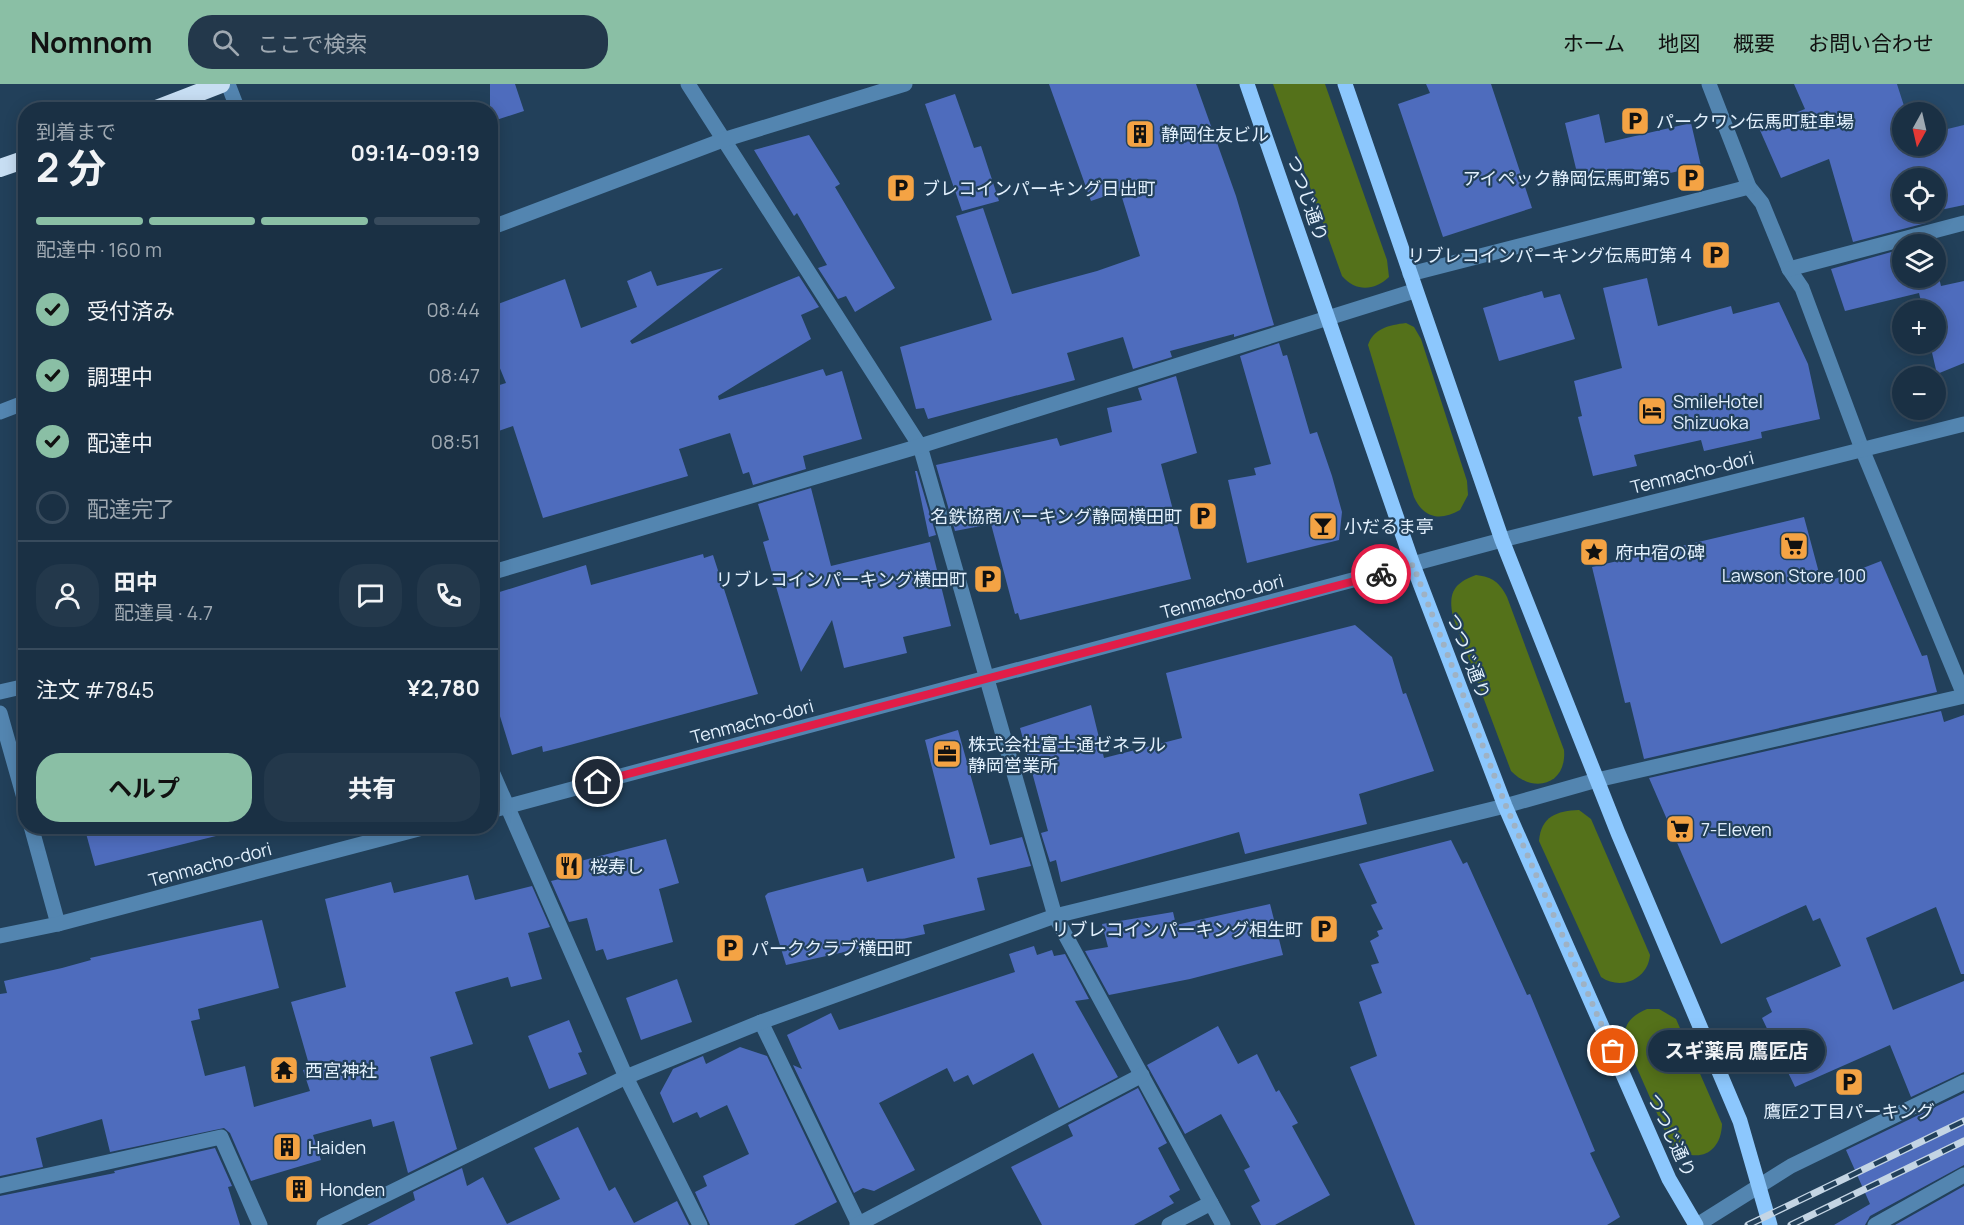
<!DOCTYPE html>
<html lang="ja">
<meta charset="utf-8">
<style>
:root{--surface:#1a3044;--page:#23384b;--text:#f1f3f6;--muted:#9fa9b2;--line:#384b5d;--accent:#8abfa5}
body{margin:0;font-family:Manrope,"Noto Sans JP",sans-serif;background:var(--page);color:var(--text);height:100vh;display:flex;flex-direction:column;font-size:22px;white-space:nowrap}
*{box-sizing:border-box;margin:0}
p{font-size:20px;color:var(--muted)}
.icon{flex:none;width:33px;height:33px;fill:none;stroke:currentColor;stroke-width:2;stroke-linecap:round;stroke-linejoin:round}
.map{position:relative;flex:1;overflow:hidden}
.details{position:absolute;left:18px;top:18px;width:480px;height:732px;display:flex;flex-direction:column;background:var(--surface);border-radius:24px;box-shadow:0 3px 15px #0003,0 0 0 2px var(--line)}
.details>*{flex:none}
.needle{width:39px;rotate:188deg}
.tools{position:absolute;left:1892px;top:18px;display:grid;gap:12px}
.tools a{display:grid;place-items:center;width:54px;height:54px;border-radius:50%;background:var(--surface);box-shadow:0 3px 15px #0003,0 0 0 2px var(--line);font-size:30px}
.pin{position:absolute;display:grid;place-items:center;width:51px;height:51px;color:#fff;margin:-26px;border:3px solid #fff;border-radius:50%;box-shadow:0 2px 6px #0007}
.courier{position:absolute;display:grid;place-items:center;width:60px;height:60px;margin:-30px;border:4px solid #e11d48;border-radius:50%;background:#fff;color:#222;box-shadow:0 2px 8px #0007}
.bubble{position:absolute;height:42px;border-radius:21px;background:var(--surface);box-shadow:0 3px 15px #0003,0 0 0 2px var(--line);font-size:20px;font-weight:700;line-height:42px;text-align:center}
.headline em{font-style:normal;font-weight:700}
.headline div{display:flex;flex-direction:column-reverse}
.headline{display:flex;align-items:center;justify-content:space-between;height:102px;padding:0 18px}
h1{font-size:39px;font-weight:700;line-height:45px}
.bar{display:grid;grid-template-columns:repeat(4,1fr);gap:9px 6px;align-content:center;height:72px;padding:0 18px}
.bar i{height:8px;border-radius:4px;background:var(--line)}
.bar .active{background:var(--accent)}
.bar p{grid-column:span 4}
.line{display:flex;align-items:center;gap:15px;padding:0 18px;border-top:2px solid var(--line)}
.line div{flex:1}
.round{display:grid;place-items:center;flex:none;width:63px;height:63px;border-radius:24px;background:var(--page)}
ol{padding:0 18px;list-style:none}
li{display:flex;align-items:center;gap:18px;height:66px}
li p{margin-inline-start:auto}
li .icon{padding:6px;border-radius:50%;background:var(--accent);color:#111;stroke-width:4}
li:last-child{color:var(--muted)}
li i{width:33px;height:33px;border:3px solid var(--line);border-radius:50%}
.action{display:flex;gap:12px;margin-top:auto;padding:12px 18px}
.action a{flex:1;height:69px;border-radius:24px;background:var(--accent);color:#111;font-size:24px;font-weight:700;line-height:69px;text-align:center}
.action a+a{background:var(--page);color:var(--text)}
header{display:flex;align-items:center;gap:36px;box-sizing:border-box;height:84px;padding:0 30px;background:var(--accent);color:#111}
header strong{font-size:28px}
nav{display:flex;gap:33px;margin-inline-start:auto;font-size:21px}
.search{width:420px;height:54px;background:var(--page);display:flex;align-items:center;gap:15px;box-sizing:border-box;padding:0 21px;border-radius:24px;color:var(--muted);font-size:22px}
.map>svg:first-child{display:block}
.built{fill:#264969}
.green{fill:#54711a}
.building{fill:#4e6cbd}
.lines{fill:none;stroke-linecap:round;stroke-linejoin:round}
.minor{stroke:#5385b0;stroke-width:15}
.major{stroke:#8cc7fd;stroke-width:15}
.highway{stroke:#c7def3;stroke-width:18}
.rail-casing{stroke:#c4d5e4;stroke-width:7}
.rail{stroke:#22405a;stroke-width:4.5;stroke-dasharray:14;stroke-linecap:butt}
.done{stroke:#9fb2c4;stroke-width:6;stroke-dasharray:0 10.8}
.route{stroke:#e11d48;stroke-width:8}
.labels{text-anchor:middle;dominant-baseline:central;stroke-width:4.5;stroke-linejoin:round;paint-order:stroke}
.poi-label{font-size:18px;fill:#e2f0fd;stroke:#22405a;text-anchor:start}
.street-label{font-size:18px;fill:#e2f0fd;stroke:#22405a}
</style>
<header>
<strong>Nomnom</strong>
<div class="search"><svg class="icon" aria-label="search" viewBox="0 0 24 24"><circle cx="10" cy="10" r="6"/><path d="M15 15l6 6"/></svg>ここで検索</div>
<nav><a>ホーム</a><a>地図</a><a>概要</a><a>お問い合わせ</a></nav>
</header>
<div class="map">
<svg width="1964" height="1141" viewBox="0 0 1964 1141">
<rect width="100%" height="100%" fill="#22405a"/>
<!-- built -->
<path class="built" d="M1897,0H1964V121L1934,128L1935,94H1925L1915,62H1935V28H1906Z"/>
<!-- green -->
<g class="green">
<path d="M1273,0H1325L1387,176L1389,193C1374,207 1356,208 1342,192Z"/>
<path d="M1406,239L1414,243L1421,255L1467,397L1468,411L1460,426C1441,437 1424,435 1414,413L1368,261C1373,245 1389,241 1406,239Z"/>
<path d="M1476,491C1493,493 1499,498 1507,513L1564,666C1567,701 1533,710 1511,687L1453,533C1448,510 1453,499 1476,491Z"/>
<path d="M1579,726L1591,735L1650,871C1648,895 1621,907 1601,893L1539,757C1541,732 1557,727 1579,726Z"/>
<path d="M1647,925H1659L1676,935L1722,1040C1721,1071 1695,1081 1671,1061L1625,957C1623,940 1631,932 1647,925Z"/>
</g>
<!-- building -->
<g class="building">
<path d="M490,0H515L524,27L490,38Z"/>
<path d="M1049,0H1196L1236,112L1274,241L1234,253V250L1170,267L1172,273L1133,285L1123,253L1067,269L1075,296L928,335L924,324L916,325L900,263L992,236L956,132L983,124L1012,210L1097,187L1140,172L1120,107L1091,117Z"/>
<path d="M1426,0H1491L1532,124L1443,153L1398,20L1430,9Z"/>
<path d="M1794,0H1897L1906,28H1902V62H1935V48L1964,41V121L1935,127V94H1902V128H1934L1924,130L1926,139L1853,158L1829,75L1781,94L1759,44L1805,25Z"/>
<path d="M955,10L974,64L981,62L999,117L962,127L925,20Z"/>
<path d="M1599,30L1605,59L1691,39L1701,82L1604,104L1602,89L1578,93L1565,39Z"/>
<path d="M809,51L840,100L835,103L895,204L855,228L846,212L838,215L818,184L827,181L797,129L794,132L754,66Z"/>
<path d="M1902,165V194H1935V177L1941,202L1964,197V279L1937,290L1930,260H1935V226H1923L1919,209L1845,227L1831,185Z"/>
<path d="M723,184L630,257L632,260L799,192L819,223L801,231L811,255L718,312L719,316L823,285L826,292L842,287L862,355L803,372L806,385L753,401L749,388L743,390L730,349L679,365L688,392L543,434L513,342L490,350V304L506,299L490,260V223L565,195L581,244L637,223L627,197L651,187L657,202Z"/>
<path d="M1647,194L1658,242L1731,222L1733,230L1779,218L1808,280L1820,335L1761,348L1762,354L1704,367L1701,356L1634,371L1637,382L1593,392L1578,333L1582,332L1574,297L1622,284L1603,204Z"/>
<path d="M1542,207L1544,214L1560,210L1575,255L1499,277L1483,224Z"/>
<path d="M1279,259L1283,272L1287,271L1310,350L1317,348L1332,392L1342,428L1339,456L1247,479L1228,396L1256,391L1254,384L1271,380L1240,272Z"/>
<path d="M1176,292L1197,369L1161,380L1191,495L1020,536L1018,529L1015,530L991,440L955,447L936,381L1057,354L1060,362L1112,348L1107,324L1142,316L1138,304Z"/>
<path d="M915,387H917L936,451L929,453Z"/>
<path d="M811,404L831,482L930,458L951,542L903,553L907,569L844,584L832,536L801,588L763,458L769,456L758,420Z"/>
<path d="M1804,433L1822,500L1881,477L1922,572L1927,571L1937,608L1644,675L1630,618L1625,619L1592,483Z"/>
<path d="M703,470L704,474L713,471L758,610L559,664L543,668L542,662L512,671L490,600V511L586,481L591,501Z"/>
<path d="M1355,541L1392,573L1403,610L1406,609L1434,687L1359,710L1367,740L1245,770L1239,748L1061,798L1056,776L1050,778L1041,749L1048,747L1020,644L1091,621L1104,674L1182,654L1166,589Z"/>
<path d="M1941,627L1944,638L1964,631V890H1961L1936,823L1866,854L1893,926L1964,897V988L1911,1013L1890,961L1795,1003L1762,934L1772,928L1766,914L1841,882L1820,834L1813,837L1806,821L1721,860L1649,694Z"/>
<path d="M958,646L990,761L1022,753L1031,782L977,794L985,826L923,841L925,850L786,881L765,812L768,809L863,784L867,798L955,774L925,656Z"/>
<path d="M84,742H214L216,752L95,782Z"/>
<path d="M666,755L679,799L659,805L673,858L607,876L603,865L596,867L587,834L569,838L551,797L564,794L561,782Z"/>
<path d="M1451,756L1463,780L1467,778L1527,911L1530,910L1595,1067L1590,1069L1620,1133L1607,1141H1415L1350,983L1377,972L1359,918L1382,909L1371,881L1379,879L1370,857L1379,852L1377,847L1383,845L1371,821L1377,819L1359,780Z"/>
<path d="M468,791L475,816L532,802L550,843L528,849L542,895L511,903L508,893L455,908L473,960L430,973L457,1065L408,1089L394,1037L373,1043L371,1035L313,1051L321,1076L251,1097L230,1049L224,1044L110,1068L102,1035L36,1054L43,1083L0,1092V910L7,909L4,897L62,884L91,876L90,874L262,836L279,904L198,925L200,935L191,937L205,992L245,982L254,1023L310,1007L303,986L310,984L291,918L346,903L325,815L391,798L394,809Z"/>
<path d="M1270,820L1283,871L1190,895L1109,911L1085,867L1108,863L1102,840L1173,828L1176,841Z"/>
<path d="M1034,862L1037,871L1052,866L1054,872L1065,870L1089,915L1075,917L1118,993L1059,1024L1033,969L973,1001L968,991L954,998L947,984L879,1019L915,1086L874,1107L863,1104L854,1109L793,981L802,985L787,951L831,929L839,946L1015,888L1009,870Z"/>
<path d="M677,895L692,938L641,956L626,914Z"/>
<path d="M569,936L582,968L578,969L587,990L549,1005L528,952Z"/>
<path d="M1218,942L1238,980L1257,970L1276,1008L1279,1006L1298,1039L1292,1042L1330,1111L1275,1141H1261L1251,1122L1260,1117L1244,1086L1250,1083L1221,1030L1185,1050L1147,981Z"/>
<path d="M740,963L767,972L837,1118L794,1141H710L695,1108L707,1102L703,1092L749,1070L727,1021L700,1034L697,1028L673,1039L660,1009L673,985L703,972L706,980Z"/>
<path d="M1138,1004L1167,1059L1158,1064L1180,1106L1169,1112L1174,1119L1134,1141H1042L1011,1083L1073,1052L1068,1041Z"/>
<path d="M1964,1009V1081L1870,1132L1865,1141H1834L1870,1120L1846,1066Z"/>
<path d="M578,1043L609,1107L615,1103L634,1139L677,1117L689,1141H367L415,1116L413,1108L462,1084L467,1102L483,1093L507,1140L560,1115L534,1064Z"/>
<path d="M215,1064L232,1102L228,1103L240,1141H0V1112L115,1089L114,1087Z"/>
<path d="M1964,1102V1141H1895Z"/>
</g>
<g class="lines">
<!-- minor -->
<g class="minor">
<path d="M228,0L238,26"/>
<path d="M688,0L920,362L1055,832L1223,1141"/>
<path d="M1709,0L1749,103L1762,119L1789,185L1802,204L1862,365L1964,611"/>
<path d="M490,144L723,56L905,0"/>
<path d="M1789,185L1964,139"/>
<path d="M1410,190L1749,103"/>
<path d="M0,328L26,318"/>
<path d="M490,489L920,362L1414,207"/>
<path d="M0,608L26,602"/>
<path d="M0,629L26,721"/>
<path d="M490,683L626,993L700,1141"/>
<path d="M490,727L1502,456L1964,340"/>
<path d="M31,742L58,840"/>
<path d="M0,852L58,840L430,742"/>
<path d="M761,938L859,1141"/>
<path d="M0,1102L221,1053L260,1141"/>
<path d="M324,1141L626,993L761,938L1055,832L1505,722L1597,696L1964,612"/>
<path d="M857,1141L1142,991"/>
<path d="M1169,1141L1211,1119"/>
<path d="M1697,1141L1791,1082L1964,998"/>
<path d="M1875,1141L1964,1091"/>
</g>
<!-- major -->
<g class="major">
<path d="M1247,0L1413,481L1505,722L1669,1095L1696,1141"/>
<path d="M1345,0L1502,456L1618,749L1740,1037L1770,1141"/>
</g>
<!-- highway -->
<g class="highway">
<path d="M154,26L221,0"/>
<path d="M0,84L26,75"/>
</g>
<!-- rail casing -->
<g class="rail-casing">
<g id="rail">
<path d="M1748,1141L1964,1037"/>
<path d="M1791,1141L1964,1057"/>
</g>
</g>
<!-- rail -->
<use href="#rail" class="rail"/>
</g>
<g class="lines">
<!-- done -->
<path class="done" d="M1381,490L1413,481L1506,722L1613,967"/>
<!-- route -->
<path class="route" d="M598,698L1381,490"/>
</g>
<!-- icons -->
<defs>
<g id="parking-square" transform="scale(1.5)"><rect x="-9" y="-9" width="18" height="18" rx="4" fill="#f4a344" stroke="#22405a"/><path d="M-3.5-5.5H1a3.5 3.5 0 0 1 0 7H-1V5.5H-3.5ZM-1-3.4V-.6H.8a1.4 1.4 0 0 0 0-2.8Z" fill="#111"/></g>
<g id="building-square" transform="scale(1.5)"><rect x="-9" y="-9" width="18" height="18" rx="4" fill="#f4a344" stroke="#22405a"/><path d="M-4-6H4V6H1V3H-1V6H-4ZM-2.5-4.3h1.7v1.8h-1.7ZM.8-4.3h1.7v1.8H.8ZM-2.5-1h1.7V.8h-1.7ZM.8-1h1.7V.8H.8Z" fill="#111"/></g>
<g id="hotel-square" transform="scale(1.5)"><rect x="-9" y="-9" width="18" height="18" rx="4" fill="#f4a344" stroke="#22405a"/><path d="M-6-4.5h1.5V1H6V5H4.5V3h-9V5H-6ZM-4 0a1.8 1.8 0 1 1 3.6 0ZM.5 0V-2.5h3Q6-2.5 6 0Z" fill="#111"/></g>
<g id="bar-square" transform="scale(1.5)"><rect x="-9" y="-9" width="18" height="18" rx="4" fill="#f4a344" stroke="#22405a"/><path d="M-6-5H6L.8 .8V4.5H3.5V6h-7V4.5H-.8V.8Z" fill="#111"/></g>
<g id="supermarket-square" transform="scale(1.5)"><rect x="-9" y="-9" width="18" height="18" rx="4" fill="#f4a344" stroke="#22405a"/><path d="M-6-5.5h2.5l.6 2H6L4.5 2H-2.5L-4.4-4H-6ZM-1.5 3.2a1.3 1.3 0 1 0 .1 0ZM3 3.2a1.3 1.3 0 1 0 .1 0Z" fill="#111"/></g>
<g id="sight-square" transform="scale(1.5)"><rect x="-9" y="-9" width="18" height="18" rx="4" fill="#f4a344" stroke="#22405a"/><path d="M0-6L1.8-2.2L6-1.7L2.9 1.2L3.7 5.4L0 3.3L-3.7 5.4L-2.9 1.2L-6-1.7L-1.8-2.2Z" fill="#111"/></g>
<g id="office-square" transform="scale(1.5)"><rect x="-9" y="-9" width="18" height="18" rx="4" fill="#f4a344" stroke="#22405a"/><path d="M-6-3h4V-5.5h4V-3h4V5H-6ZM-1-4.5V-3h2v-1.5ZM-6 0V1H6V0Z" fill="#111"/></g>
<g id="restaurant-square" transform="scale(1.5)"><rect x="-9" y="-9" width="18" height="18" rx="4" fill="#f4a344" stroke="#22405a"/><path d="M-5-6h1v4h1v-4h1v4h1v-4h1v5L-1.5 .5V6h-2V.5L-5-1ZM5-6V6H3V1.5H1.5Q1.5-4 5-6Z" fill="#111"/></g>
<g id="temple-square" transform="scale(1.5)"><rect x="-9" y="-9" width="18" height="18" rx="4" fill="#f4a344" stroke="#22405a"/><path d="M0-6L5-2H3V0L6.5 2.5H4V6H1.5V3h-3V6H-4V2.5H-6.5L-3 0V-2H-5Z" fill="#111"/></g>
</defs>
<g fill-rule="evenodd">
<use href="#parking-square" x="1635" y="37"/>
<use href="#building-square" x="1140" y="50"/>
<use href="#parking-square" x="1691" y="94"/>
<use href="#parking-square" x="901" y="104"/>
<use href="#parking-square" x="1716" y="171"/>
<use href="#hotel-square" x="1652" y="327"/>
<use href="#parking-square" x="1203" y="432"/>
<use href="#bar-square" x="1323" y="442"/>
<use href="#supermarket-square" x="1794" y="462"/>
<use href="#sight-square" x="1594" y="468"/>
<use href="#parking-square" x="988" y="495"/>
<use href="#office-square" x="947" y="670"/>
<use href="#supermarket-square" x="1680" y="745"/>
<use href="#restaurant-square" x="569" y="782"/>
<use href="#parking-square" x="1324" y="845"/>
<use href="#parking-square" x="730" y="864"/>
<use href="#temple-square" x="284" y="986"/>
<use href="#parking-square" x="1849" y="998"/>
<use href="#building-square" x="287" y="1063"/>
<use href="#building-square" x="299" y="1105"/>
</g>
<g class="labels">
<!-- poi labels -->
<g class="poi-label">
<text x="1656" y="37">パークワン伝馬町駐車場</text>
<text x="1161" y="50">静岡住友ビル</text>
<text x="1670" y="94" text-anchor="end">アイペック静岡伝馬町第5</text>
<text x="922" y="104">ブレコインパーキング日出町</text>
<text x="1695" y="171" text-anchor="end">リブレコインパーキング伝馬町第４</text>
<text x="1673" y="317">SmileHotel<tspan x="1673" dy="21">Shizuoka</tspan></text>
<text x="1182" y="432" text-anchor="end">名鉄協商パーキング静岡横田町</text>
<text x="1344" y="442">小だるま亭</text>
<text x="1615" y="468">府中宿の碑</text>
<text x="1794" y="491" text-anchor="middle">Lawson Store 100</text>
<text x="967" y="495" text-anchor="end">リブレコインパーキング横田町</text>
<text x="968" y="660">株式会社富士通ゼネラル<tspan x="968" dy="21">静岡営業所</tspan></text>
<text x="1701" y="745">7-Eleven</text>
<text x="590" y="782">桜寿し</text>
<text x="1303" y="845" text-anchor="end">リブレコインパーキング相生町</text>
<text x="751" y="864">パーククラブ横田町</text>
<text x="305" y="986">西宮神社</text>
<text x="1849" y="1027" text-anchor="middle">鷹匠2丁目パーキング</text>
<text x="308" y="1063">Haiden</text>
<text x="320" y="1105">Honden</text>
</g>
<!-- street labels -->
<g class="street-label">
<text transform="translate(1308 114) rotate(71)">つつじ通り</text>
<text transform="translate(1692 388) rotate(-14)">Tenmacho-dori</text>
<text transform="translate(1222 512) rotate(-15)">Tenmacho-dori</text>
<text transform="translate(1469 572) rotate(69)">つつじ通り</text>
<text transform="translate(752 637) rotate(-15)">Tenmacho-dori</text>
<text transform="translate(210 780) rotate(-15)">Tenmacho-dori</text>
<text transform="translate(1672 1051) rotate(65)">つつじ通り</text>
</g>
</g>
</svg>
<div class="tools">
<a><svg class="needle" viewBox="-14 -14 28 28"><path d="M0-13l5 13h-10z" fill="#e53935"/><path d="M0 13l5-13h-10z" fill="#9fa9b2"/></svg></a>
<a><svg class="icon" aria-label="locate" viewBox="0 0 24 24"><circle cx="12" cy="12" r="6"/><path d="M12 2v4M12 18v4M2 12h4M18 12h4"/></svg></a>
<a><svg class="icon" aria-label="layers" viewBox="0 0 24 24"><path d="M12 4l9 5-9 5-9-5zM3 14l9 5 9-5"/></svg></a>
<a>+</a>
<a>−</a>
</div>
<div class="pin" style="left:1613px;top:967px;background:#ea580c"><svg class="icon" aria-label="bag" viewBox="0 0 24 24"><path d="M5 8h14l-1 12H6zM9 8a3 3 0 0 1 6 0"/></svg></div>
<div class="pin" style="left:598px;top:698px;background:#1f2937"><svg class="icon" aria-label="home" viewBox="0 0 24 24"><path d="M3 11l9-7 9 7M6 9v11h12V9"/></svg></div>
<div class="courier" style="left:1381px;top:490px"><svg class="icon" aria-label="bike" viewBox="0 0 24 24"><circle cx="6" cy="16" r="4"/><circle cx="18" cy="16" r="4"/><path d="M6 16l4-8h5l3 8M10 8l3 8H6M13 5h3"/></svg></div>
<div class="bubble" style="left:1648px;top:946px;width:177px">スギ薬局 鷹匠店</div>
<section class="details">
<div class="headline"><div><h1>2 分</h1><p>到着まで</p></div><em>09:14–09:19</em></div>
<div class="bar"><i class="active"></i><i class="active"></i><i class="active"></i><i></i><p>配達中 · 160 m</p></div>
<ol>
<li><svg class="icon" aria-label="check" viewBox="0 0 24 24"><path d="M5 12l5 5 9-10"/></svg>受付済み<p>08:44</p></li>
<li><svg class="icon" aria-label="check" viewBox="0 0 24 24"><path d="M5 12l5 5 9-10"/></svg>調理中<p>08:47</p></li>
<li><svg class="icon" aria-label="check" viewBox="0 0 24 24"><path d="M5 12l5 5 9-10"/></svg>配達中<p>08:51</p></li>
<li><i></i>配達完了</li>
</ol>
<div class="line" style="height:108px"><a class="round"><svg class="icon" aria-label="person" viewBox="0 0 24 24"><circle cx="12" cy="8" r="4"/><path d="M4 21q1-7 8-7t8 7"/></svg></a><div><b>田中</b><p>配達員 · 4.7</p></div><a class="round"><svg class="icon" aria-label="chat" viewBox="0 0 24 24"><path d="M4 5h16v11H9l-5 4z"/></svg></a><a class="round"><svg class="icon" aria-label="phone" viewBox="0 0 24 24"><path d="M5 4h4l2 5-3 2q2 4 5 5l2-3 5 2v4C11 20 4 13 5 4z"/></svg></a></div>
<div class="line" style="height:78px"><div>注文 #7845</div><b>¥2,780</b></div>
<div class="action"><a>ヘルプ</a><a>共有</a></div>
</section>
</div>
